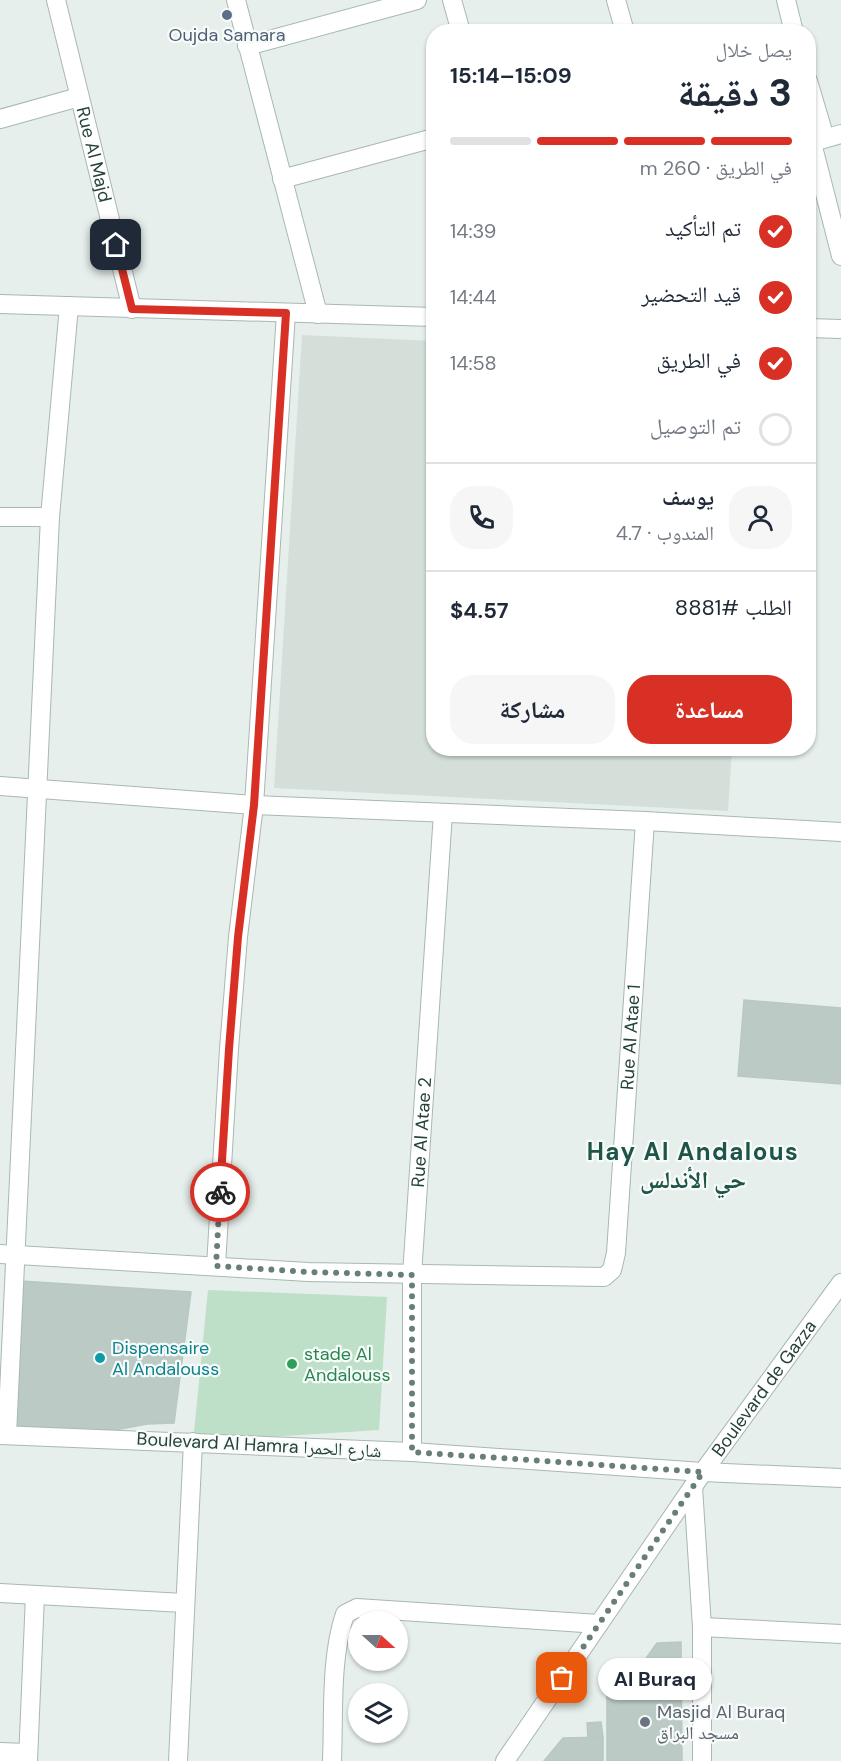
<!DOCTYPE html>
<html lang="ar">
<meta charset="utf-8">
<style>
:root{--surface:#fff;--page:#f6f6f7;--text:#1f2937;--muted:#747a83;--line:#e0e1e3;--accent:#d93025}
body{margin:0;font-family:"DM Sans","Noto Naskh Arabic",sans-serif;background:var(--page);color:var(--text);direction:rtl;height:100vh;display:flex;flex-direction:column;font-size:22px;white-space:nowrap}
*{box-sizing:border-box;margin:0}
p{font-size:20px;color:var(--muted)}
.icon{flex:none;width:33px;height:33px;fill:none;stroke:currentColor;stroke-width:2;stroke-linecap:round;stroke-linejoin:round}
.map{position:relative;flex:1;overflow:hidden;direction:ltr}
.drawer{position:absolute;left:426px;top:24px;width:390px;height:732px;display:flex;flex-direction:column;background:var(--surface);border-radius:24px;box-shadow:0 2px 4px #0004;direction:rtl}
.drawer>*{flex:none}
.needle{width:39px;rotate:111deg}
.fabs{position:absolute;left:348px;top:1611px;display:grid;gap:12px}
.fabs a{display:grid;place-items:center;width:60px;height:60px;border-radius:50%;background:var(--surface);box-shadow:0 2px 4px #0004;font-size:30px}
.pin{position:absolute;display:grid;place-items:center;width:51px;height:51px;color:#fff;margin:-26px;border-radius:12px;box-shadow:0 3px 9px #0006}
.courier{position:absolute;display:grid;place-items:center;width:60px;height:60px;margin:-30px;border:4px solid #d93025;border-radius:50%;background:#fff;color:#222;box-shadow:0 2px 8px #0007}
.bubble{position:absolute;height:42px;border-radius:21px;background:var(--surface);box-shadow:0 2px 4px #0004;font-size:20px;font-weight:700;line-height:42px;text-align:center;direction:rtl}
.headline em{font-style:normal;font-weight:700}
.headline div{display:flex;flex-direction:column-reverse}
.headline{display:flex;align-items:center;justify-content:space-between;height:102px;padding:0 24px}
h1{font-size:39px;font-weight:700;line-height:45px}
.bar{display:grid;grid-template-columns:repeat(4,1fr);gap:9px 6px;align-content:center;height:72px;padding:0 24px}
.bar i{height:8px;border-radius:4px;background:var(--line)}
.bar .selected{background:var(--accent)}
.bar p{grid-column:span 4}
.line{display:flex;align-items:center;gap:15px;padding:0 24px;border-top:2px solid var(--line)}
.line div{flex:1}
.round{display:grid;place-items:center;flex:none;width:63px;height:63px;border-radius:24px;background:var(--page)}
ol{padding:0 24px;list-style:none}
li{display:flex;align-items:center;gap:18px;height:66px}
li p{margin-inline-start:auto}
li .icon{padding:6px;border-radius:50%;background:var(--accent);color:#fff;stroke-width:4}
li:last-child{color:var(--muted)}
li i{width:33px;height:33px;border:3px solid var(--line);border-radius:50%}
.button{display:flex;gap:12px;margin-top:auto;padding:12px 24px}
.button a{flex:1;height:69px;border-radius:24px;background:var(--accent);color:#fff;font-size:24px;font-weight:700;line-height:69px;text-align:center}
.button a+a{background:var(--page);color:var(--text)}
.map>svg:first-child{display:block}
.built{fill:#d4dfda}
.green{fill:#bfe0c8}
.building{fill:#bbcac4;stroke:#b8c9c2;stroke-width:1.5}
.lines{fill:none;stroke-linecap:round;stroke-linejoin:round}
.minor-casing{stroke:#a8b8b2;stroke-width:20}
.minor{stroke:#fff;stroke-width:18}
.done{stroke:#687f78;stroke-width:6;stroke-dasharray:0 10.8}
.route{stroke:#d93025;stroke-width:8}
.service-dot{fill:#5c6f8a;stroke:#f7fbf9;stroke-width:2}
.culture-dot{fill:#0f9aa8;stroke:#f7fbf9;stroke-width:2}
.leisure-dot{fill:#2e9e5b;stroke:#f7fbf9;stroke-width:2}
.worship-dot{fill:#6b7280;stroke:#f7fbf9;stroke-width:2}
.labels{text-anchor:middle;dominant-baseline:central;stroke-width:4.5;stroke-linejoin:round;paint-order:stroke}
.service-label{font-size:18px;fill:#4e5e75;stroke:#f7fbf9}
.street-label{font-size:18px;fill:#24423a;stroke:#f7fbf9}
.culture-label{font-size:18px;fill:#0d838f;stroke:#f7fbf9;text-anchor:start}
.leisure-label{font-size:18px;fill:#27864d;stroke:#f7fbf9;text-anchor:start}
.worship-label{font-size:18px;fill:#5b616d;stroke:#f7fbf9;text-anchor:start}
.district-label{font-size:24px;font-weight:bold;letter-spacing:1.5px;fill:#1f5548;stroke:#f7fbf9}
</style>
<div class="map">
<svg width="841" height="1761" viewBox="0 0 841 1761">
<rect width="100%" height="100%" fill="#e6efeb"/>
<!-- built -->
<path class="built" d="M302,335L433,341L434,748L732,749L728,811L274,788Z"/>
<!-- green -->
<path class="green" d="M208,1290L387,1297L379,1430L193,1442Z"/>
<!-- building -->
<g class="building">
<path d="M744,1000L841,1008V1084L738,1076Z"/>
<path d="M21,1281L191,1292L174,1423L147,1424L110,1431L13,1428Z"/>
<path d="M681,1642L682,1761H607V1683L634,1675L657,1643Z"/>
<path d="M601,1722L603,1737L588,1738L587,1723Z"/>
<path d="M603,1737V1761H544L563,1738Z"/>
</g>
<g class="lines">
<!-- minor casing -->
<g class="minor-casing">
<g id="minor">
<path id="s1" d="M56,0L132,309"/>
<path d="M236,0L318,314"/>
<path d="M452,0L461,32"/>
<path d="M616,0L625,32"/>
<path d="M786,0L794,32"/>
<path d="M247,46L417,0"/>
<path d="M808,81L825,138"/>
<path d="M0,119L79,97"/>
<path d="M813,142L841,134"/>
<path d="M812,143L841,256"/>
<path d="M282,179L434,138"/>
<path d="M0,304L434,317"/>
<path d="M808,328L841,329"/>
<path d="M0,517H50"/>
<path d="M0,786L254,805L645,821L841,832"/>
<path id="s2" d="M0,1254L308,1272L604,1277L612,1270L616,1253L645,821"/>
<path d="M216,1266L229,1049L238,937L254,805L286,313"/>
<path d="M0,1435L412,1452L703,1472L841,1478"/>
<path d="M7,1435L50,517L69,306"/>
<path id="s3" d="M412,1452V1275L443,813"/>
<path d="M693,1487L702,1627V1761"/>
<path d="M0,1593L184,1603"/>
<path d="M702,1627L841,1634"/>
<path d="M0,1752L28,1753"/>
<path d="M28,1761L35,1595"/>
<path d="M178,1761L193,1442"/>
<path d="M332,1761C334,1714 330,1658 345,1614L357,1608L599,1624"/>
<path id="s4" d="M505,1761L703,1472L841,1283"/>
</g>
</g>
<!-- minor -->
<use href="#minor" class="minor"/>
</g>
<g class="lines">
<!-- done -->
<path class="done" d="M220,1192L216,1266L308,1272L412,1275V1452L703,1472L562,1678"/>
<!-- route -->
<path class="route" d="M116,245L132,309L286,313L254,805L238,937L229,1049L220,1192"/>
</g>
<!-- markers -->
<circle class="service-dot" cx="227" cy="15" r="6"/>
<circle class="culture-dot" cx="100" cy="1358" r="6"/>
<circle class="leisure-dot" cx="292" cy="1364" r="6"/>
<circle class="worship-dot" cx="645" cy="1722" r="6"/>
<g class="labels">
<!-- service labels -->
<g class="service-label">
<text x="227" y="35">Oujda Samara</text>
</g>
<!-- street labels -->
<g class="street-label">
<text stroke="none"><textPath href="#s1" startOffset="159">Rue Al Majd</textPath></text>
<text stroke="none"><textPath href="#s2" startOffset="849">Rue Al Atae 1</textPath></text>
<text stroke="none"><textPath href="#s3" startOffset="320">Rue Al Atae 2</textPath></text>
<text stroke="none"><textPath href="#s4" startOffset="454">Boulevard de Gazza</textPath></text>
<text transform="translate(259 1445) rotate(3)">Boulevard Al Hamra شارع الحمرا</text>
</g>
<!-- culture labels -->
<g class="culture-label">
<text x="112" y="1348">Dispensaire<tspan x="112" dy="21">Al Andalouss</tspan></text>
</g>
<!-- leisure labels -->
<g class="leisure-label">
<text x="304" y="1354">stade Al<tspan x="304" dy="21">Andalouss</tspan></text>
</g>
<!-- worship labels -->
<g class="worship-label">
<text x="657" y="1712">Masjid Al Buraq<tspan x="657" dy="21">مسجد البراق</tspan></text>
</g>
<!-- district labels -->
<g class="district-label">
<text x="693" y="1151">Hay Al Andalous<tspan x="693" dy="28">حي الأندلس</tspan></text>
</g>
</g>
</svg>
<div class="fabs">
<a><svg class="needle" viewBox="-14 -14 28 28"><path d="M0-13l5 13h-10z" fill="#e53935"/><path d="M0 13l5-13h-10z" fill="#747a83"/></svg></a>
<a><svg class="icon" aria-label="layers" viewBox="0 0 24 24"><path d="M12 4l9 5-9 5-9-5zM3 14l9 5 9-5"/></svg></a>
</div>
<div class="pin" style="left:562px;top:1678px;background:#ea580c"><svg class="icon" aria-label="bag" viewBox="0 0 24 24"><path d="M5 8h14l-1 12H6zM9 8a3 3 0 0 1 6 0"/></svg></div>
<div class="pin" style="left:116px;top:245px;background:#1f2937"><svg class="icon" aria-label="home" viewBox="0 0 24 24"><path d="M3 11l9-7 9 7M6 9v11h12V9"/></svg></div>
<div class="courier" style="left:220px;top:1192px"><svg class="icon" aria-label="bike" viewBox="0 0 24 24"><circle cx="6" cy="16" r="4"/><circle cx="18" cy="16" r="4"/><path d="M6 16l4-8h5l3 8M10 8l3 8H6M13 5h3"/></svg></div>
<div class="bubble" style="left:598px;top:1658px;width:114px">Al Buraq</div>
<section class="drawer">
<div class="headline"><div><h1>3 دقيقة</h1><p>يصل خلال</p></div><em>15:09–15:14</em></div>
<div class="bar"><i class="selected"></i><i class="selected"></i><i class="selected"></i><i></i><p>في الطريق · 260 m</p></div>
<ol>
<li><svg class="icon" aria-label="check" viewBox="0 0 24 24"><path d="M5 12l5 5 9-10"/></svg>تم التأكيد<p>14:39</p></li>
<li><svg class="icon" aria-label="check" viewBox="0 0 24 24"><path d="M5 12l5 5 9-10"/></svg>قيد التحضير<p>14:44</p></li>
<li><svg class="icon" aria-label="check" viewBox="0 0 24 24"><path d="M5 12l5 5 9-10"/></svg>في الطريق<p>14:58</p></li>
<li><i></i>تم التوصيل</li>
</ol>
<div class="line" style="height:108px"><a class="round"><svg class="icon" aria-label="person" viewBox="0 0 24 24"><circle cx="12" cy="8" r="4"/><path d="M4 21q1-7 8-7t8 7"/></svg></a><div><b>يوسف</b><p>المندوب · 4.7</p></div><a class="round"><svg class="icon" aria-label="phone" viewBox="0 0 24 24"><path d="M5 4h4l2 5-3 2q2 4 5 5l2-3 5 2v4C11 20 4 13 5 4z"/></svg></a></div>
<div class="line" style="height:78px"><div>الطلب #8881</div><b>$4.57</b></div>
<div class="button"><a>مساعدة</a><a>مشاركة</a></div>
</section>
</div>
